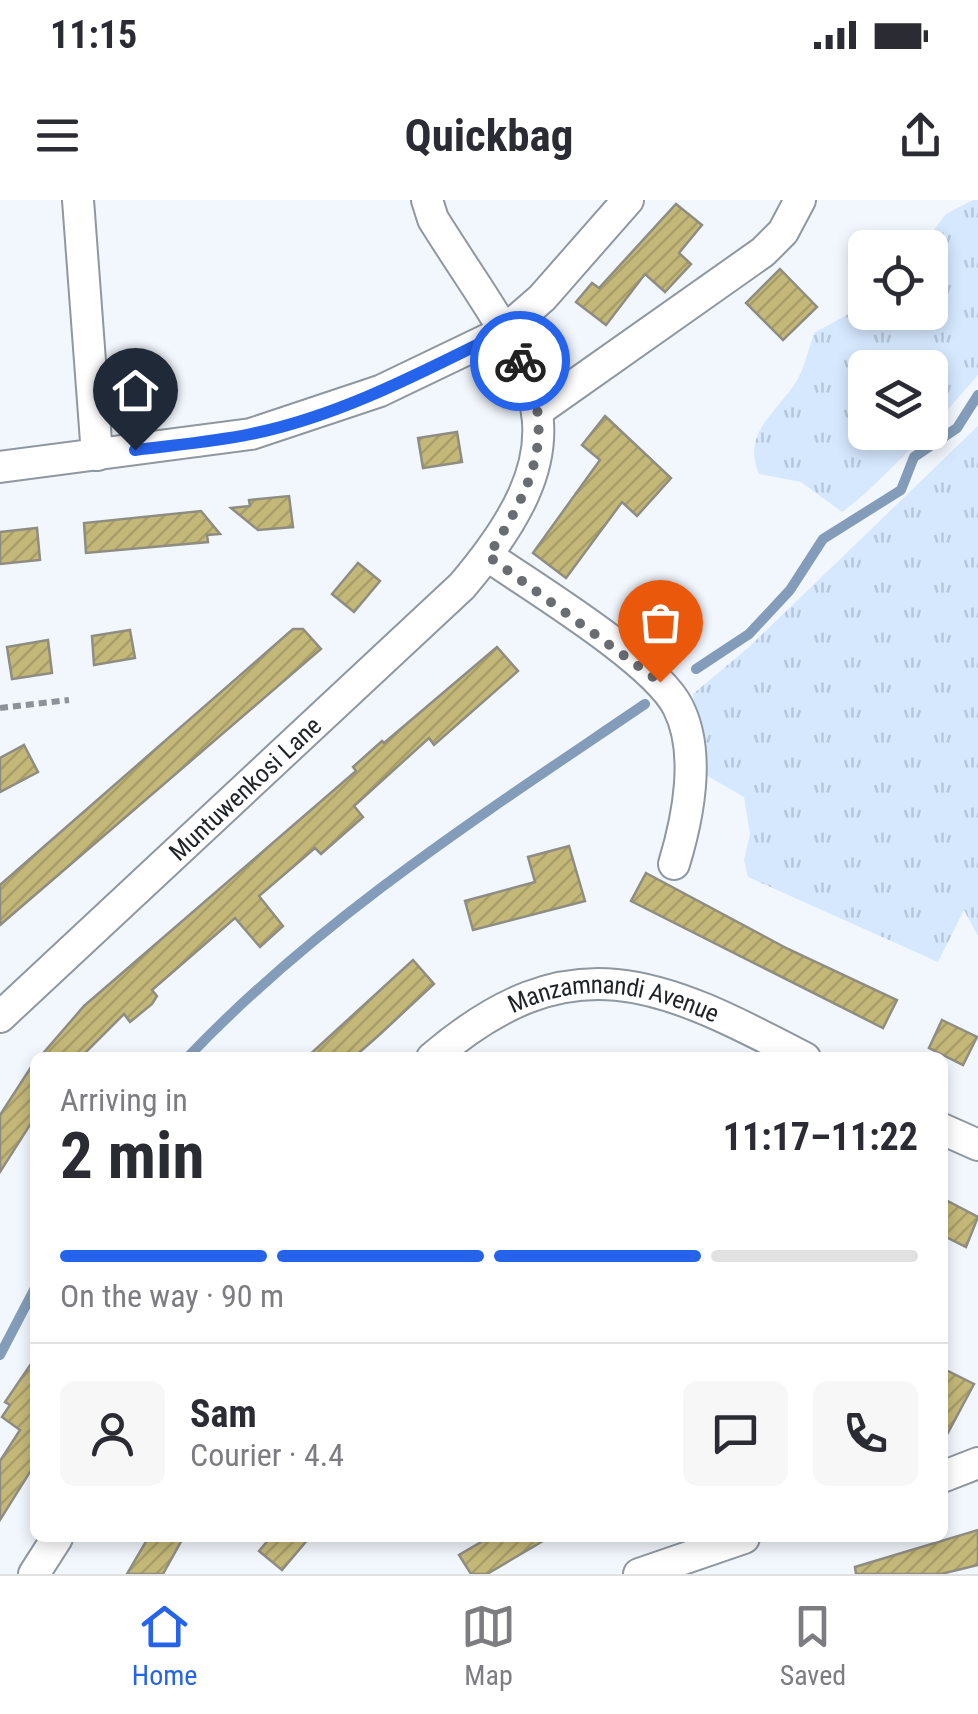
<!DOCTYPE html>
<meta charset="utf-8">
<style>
:root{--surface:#fff;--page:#f7f7f7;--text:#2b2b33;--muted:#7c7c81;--line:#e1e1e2;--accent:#2563eb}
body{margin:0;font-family:"Roboto Condensed",sans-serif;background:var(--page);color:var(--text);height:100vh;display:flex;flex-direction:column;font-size:38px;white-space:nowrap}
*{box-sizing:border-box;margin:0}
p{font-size:32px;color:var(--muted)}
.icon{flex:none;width:55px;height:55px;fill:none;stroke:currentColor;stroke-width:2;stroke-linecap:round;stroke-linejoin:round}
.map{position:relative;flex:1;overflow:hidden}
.side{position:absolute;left:30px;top:852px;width:918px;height:490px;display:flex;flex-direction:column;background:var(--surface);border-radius:15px;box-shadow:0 5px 15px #0003}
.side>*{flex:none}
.controls{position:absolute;left:848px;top:30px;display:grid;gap:20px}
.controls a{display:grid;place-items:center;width:100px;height:100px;border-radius:15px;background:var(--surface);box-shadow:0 5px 15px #0003;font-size:50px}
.pin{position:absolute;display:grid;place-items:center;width:85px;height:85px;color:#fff;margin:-102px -42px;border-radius:50% 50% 50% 0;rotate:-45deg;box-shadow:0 0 10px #0007}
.pin .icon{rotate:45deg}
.courier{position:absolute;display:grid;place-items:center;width:100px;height:100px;margin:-50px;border:8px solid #2563eb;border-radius:50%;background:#fff;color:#222;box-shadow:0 2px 12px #0007}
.summary em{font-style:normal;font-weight:700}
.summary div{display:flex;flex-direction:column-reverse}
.summary{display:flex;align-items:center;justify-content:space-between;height:170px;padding:0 30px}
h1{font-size:65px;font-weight:700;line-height:75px}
.bar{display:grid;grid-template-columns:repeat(4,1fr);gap:15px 10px;align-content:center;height:120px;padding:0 30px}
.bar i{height:12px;border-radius:8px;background:var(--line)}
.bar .on{background:var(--accent)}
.bar p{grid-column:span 4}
.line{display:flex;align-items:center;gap:25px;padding:0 30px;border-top:2px solid var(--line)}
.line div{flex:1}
.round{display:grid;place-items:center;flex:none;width:105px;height:105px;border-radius:15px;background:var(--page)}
.status{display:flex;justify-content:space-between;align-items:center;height:70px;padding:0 50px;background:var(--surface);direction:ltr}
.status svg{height:28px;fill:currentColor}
header{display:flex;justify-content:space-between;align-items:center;height:130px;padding:0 30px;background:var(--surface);font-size:45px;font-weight:700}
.tabs{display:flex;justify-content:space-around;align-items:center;height:140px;border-top:2px solid var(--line);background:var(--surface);font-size:28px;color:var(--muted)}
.tabs a{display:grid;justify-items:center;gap:5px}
.tabs .on{color:var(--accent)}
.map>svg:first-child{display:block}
.grass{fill:url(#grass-tufts)}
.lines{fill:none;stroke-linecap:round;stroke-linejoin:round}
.stream{stroke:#839cb9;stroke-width:10}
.building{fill:url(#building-hatch);stroke:#8f8d82;stroke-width:2.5}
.street-casing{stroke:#8f97a0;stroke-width:34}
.path{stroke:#8d9296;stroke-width:6;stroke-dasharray:8 5;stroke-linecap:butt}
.street{stroke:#fff;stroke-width:30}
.done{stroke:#696d71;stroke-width:10;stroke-dasharray:0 18}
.route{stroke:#2563eb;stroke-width:12}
.labels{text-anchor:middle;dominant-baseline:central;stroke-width:8;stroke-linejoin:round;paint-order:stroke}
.street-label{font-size:25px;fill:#1f2326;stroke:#fff}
</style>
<div class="status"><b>11:15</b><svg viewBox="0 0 49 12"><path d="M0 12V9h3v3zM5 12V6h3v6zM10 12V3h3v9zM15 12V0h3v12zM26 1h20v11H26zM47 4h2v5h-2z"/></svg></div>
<header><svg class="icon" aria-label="menu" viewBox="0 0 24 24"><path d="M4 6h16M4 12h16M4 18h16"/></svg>Quickbag<svg class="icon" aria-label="share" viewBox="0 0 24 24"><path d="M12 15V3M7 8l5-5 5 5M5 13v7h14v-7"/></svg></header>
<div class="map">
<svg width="978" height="1374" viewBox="0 0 978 1374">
<defs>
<pattern id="grass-tufts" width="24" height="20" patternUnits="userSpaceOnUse" patternTransform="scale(2.5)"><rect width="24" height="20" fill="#d5e8fe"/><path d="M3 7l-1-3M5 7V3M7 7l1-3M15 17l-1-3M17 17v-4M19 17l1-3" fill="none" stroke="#b6c7da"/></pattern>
<pattern id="building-hatch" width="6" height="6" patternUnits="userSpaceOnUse" patternTransform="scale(2.5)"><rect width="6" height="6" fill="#c4b879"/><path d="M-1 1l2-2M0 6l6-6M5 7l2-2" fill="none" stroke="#a89e68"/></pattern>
</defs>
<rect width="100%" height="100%" fill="#f2f7fd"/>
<!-- grass -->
<g class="grass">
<path d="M973,0H978V175L930,230V168H865V232L928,233C898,259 874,289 842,312L801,282L759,274C742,234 773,216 794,185C804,171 808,150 814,133L865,105V112H930V48L921,47L946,14Z"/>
<path d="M978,226V736L964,710L938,762L748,677L744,660L750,634L744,597L704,574L693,494L748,448Z"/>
</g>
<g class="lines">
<!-- stream -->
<g class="stream">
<path d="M696,469L749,434L790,390L823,339L901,290L914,257L957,228L978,195"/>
<path d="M187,858C320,718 486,612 645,504"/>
<path d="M0,1155L35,1088"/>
</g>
</g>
<!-- building -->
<g class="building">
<path d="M676,4L702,25L679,53L691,64L665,92L645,74L606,125L576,102L592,83L599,88Z"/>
<path d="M780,69L817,107L783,140L746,103Z"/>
<path d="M605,216L671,278L637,316L622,302L566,378L533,353L600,260L582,245Z"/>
<path d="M457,232L462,262L423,268L418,238Z"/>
<path d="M289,296L293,327L258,330L231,308L250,306L249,300Z"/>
<path d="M201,311L220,334L207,335L208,342L86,353L84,323Z"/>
<path d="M37,328L40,360L0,364V332Z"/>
<path d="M358,363L380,381L354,412L332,394Z"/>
<path d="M293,429H303L321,449L0,725V685Z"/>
<path d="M130,430L135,458L94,465L92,436Z"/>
<path d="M48,440L52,473L12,479L7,447Z"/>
<path d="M497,447L518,471L434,545L429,538L354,606L363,617L321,654L315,648L259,696L283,726L260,747L235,718L152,790L157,796L152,804L130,822L124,814L80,858H39L84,806L356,571L353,567L382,541L384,543Z"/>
<path d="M24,545L38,572L0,592V558Z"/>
<path d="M569,646L585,701L473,730L465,701L535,682L528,657Z"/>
<path d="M646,673L788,749L897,800L883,828L631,701Z"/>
<path d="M413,760L434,784L378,836L353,858H306Z"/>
<path d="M942,820L977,837L963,865L929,848Z"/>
<path d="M35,861V917L0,972V915Z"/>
<path d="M942,998L978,1017L966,1047L942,1035Z"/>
<path d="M35,1158V1264L0,1320V1261L20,1230L2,1217L10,1205L5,1202Z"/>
<path d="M942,1168L974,1184L942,1244Z"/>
<path d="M978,1330V1365L941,1374H856L855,1367Z"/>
<path d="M148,1338H183L163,1374H127Z"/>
<path d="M270,1338H309L282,1370L259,1351Z"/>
<path d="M488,1338H548L487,1374H471L459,1355Z"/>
</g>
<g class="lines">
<!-- street casing -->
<g class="street-casing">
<g id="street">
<path d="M78,0L97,255"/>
<path d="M539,210L763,52L783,32L800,0"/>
<path d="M0,267L251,234L380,191L503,132L542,98L628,0"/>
<path d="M488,356C534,388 655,461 678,507C701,552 688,618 674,664"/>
<path id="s1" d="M0,817L462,386C599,225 528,172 433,19L427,0"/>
<path id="s2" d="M432,858C571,739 660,782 805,858"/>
<path d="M942,929L978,945"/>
<path d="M942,1277L978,1263"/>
<path d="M34,1374L57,1338"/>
<path d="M639,1374L744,1338"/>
</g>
</g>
<!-- path -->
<path class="path" d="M0,508L69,500"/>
<!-- street -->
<use href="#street" class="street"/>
</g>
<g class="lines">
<!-- done -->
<path class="done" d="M520,161C560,233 529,293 488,356L660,482"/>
<!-- route -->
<path class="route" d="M135,250C174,245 213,242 251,234C340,216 422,172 503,132L520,161"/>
</g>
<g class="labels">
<!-- street labels -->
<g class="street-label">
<text stroke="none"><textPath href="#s1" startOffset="335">Muntuwenkosi Lane</textPath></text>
<text stroke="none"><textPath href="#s2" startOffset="202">Manzamnandi Avenue</textPath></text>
</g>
</g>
</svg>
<div class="controls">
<a><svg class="icon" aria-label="locate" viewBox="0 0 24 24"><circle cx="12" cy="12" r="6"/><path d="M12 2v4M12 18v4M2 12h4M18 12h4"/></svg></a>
<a><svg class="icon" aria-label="layers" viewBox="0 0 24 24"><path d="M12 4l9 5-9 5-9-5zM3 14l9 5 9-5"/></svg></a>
</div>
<div class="pin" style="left:660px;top:482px;background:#ea580c"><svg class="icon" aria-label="bag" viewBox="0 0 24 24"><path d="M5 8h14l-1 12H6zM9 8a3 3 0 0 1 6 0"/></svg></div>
<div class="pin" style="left:135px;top:250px;background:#1f2937"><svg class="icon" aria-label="home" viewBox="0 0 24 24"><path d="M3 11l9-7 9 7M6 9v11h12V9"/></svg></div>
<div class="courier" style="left:520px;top:161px"><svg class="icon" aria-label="bike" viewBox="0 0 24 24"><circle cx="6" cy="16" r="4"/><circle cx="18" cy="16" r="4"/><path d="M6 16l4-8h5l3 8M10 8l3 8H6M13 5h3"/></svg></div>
<section class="side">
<div class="summary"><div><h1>2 min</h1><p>Arriving in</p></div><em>11:17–11:22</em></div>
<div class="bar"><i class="on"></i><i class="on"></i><i class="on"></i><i></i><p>On the way · 90 m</p></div>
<div class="line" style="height:180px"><a class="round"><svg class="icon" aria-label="person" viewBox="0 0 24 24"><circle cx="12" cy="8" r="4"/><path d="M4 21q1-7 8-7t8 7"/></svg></a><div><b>Sam</b><p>Courier · 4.4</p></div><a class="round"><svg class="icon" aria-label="chat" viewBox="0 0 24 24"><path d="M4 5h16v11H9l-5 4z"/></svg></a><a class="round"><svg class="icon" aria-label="phone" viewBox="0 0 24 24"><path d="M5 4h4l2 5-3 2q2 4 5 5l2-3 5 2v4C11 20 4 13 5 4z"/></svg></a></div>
</section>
</div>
<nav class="tabs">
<a class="on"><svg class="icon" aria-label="home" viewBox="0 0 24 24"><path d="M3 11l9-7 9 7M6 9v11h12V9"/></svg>Home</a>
<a><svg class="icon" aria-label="map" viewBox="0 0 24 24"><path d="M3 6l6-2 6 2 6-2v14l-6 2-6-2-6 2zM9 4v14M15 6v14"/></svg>Map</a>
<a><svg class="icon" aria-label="saved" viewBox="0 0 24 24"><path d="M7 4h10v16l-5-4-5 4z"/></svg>Saved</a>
</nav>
